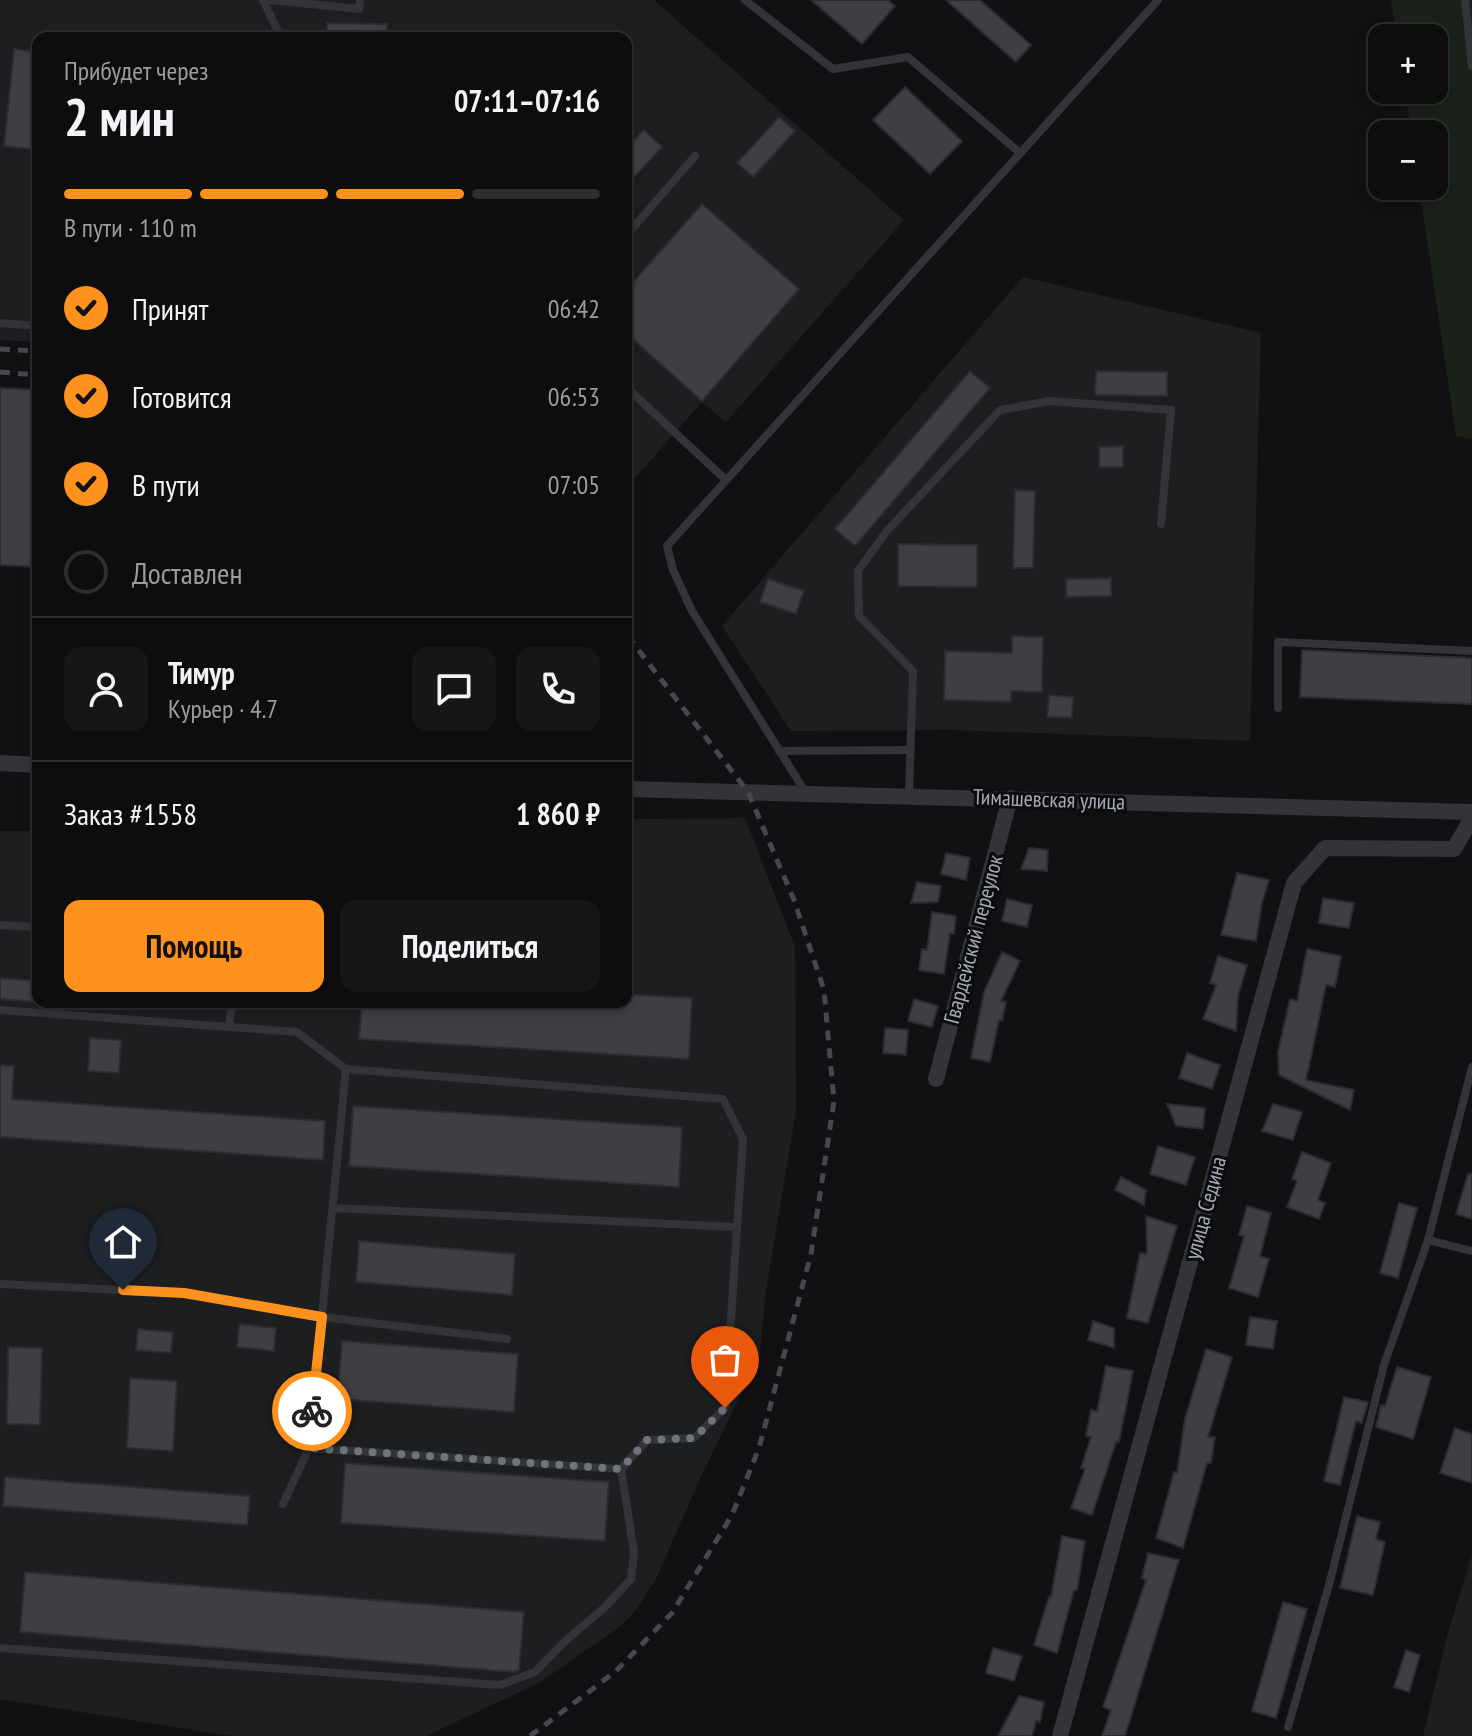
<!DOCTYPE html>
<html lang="ru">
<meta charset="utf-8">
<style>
:root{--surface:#0d0d0e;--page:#161617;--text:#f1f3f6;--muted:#9a9c9e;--line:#2d2d2e;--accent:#ff921d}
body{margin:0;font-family:"PT Sans Narrow",sans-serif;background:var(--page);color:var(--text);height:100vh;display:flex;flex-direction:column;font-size:30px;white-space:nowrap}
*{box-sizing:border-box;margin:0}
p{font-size:26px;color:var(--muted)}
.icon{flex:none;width:44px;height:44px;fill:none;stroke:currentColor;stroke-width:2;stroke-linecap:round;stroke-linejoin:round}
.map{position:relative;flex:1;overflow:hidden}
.drawer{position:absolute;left:32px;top:32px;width:600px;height:976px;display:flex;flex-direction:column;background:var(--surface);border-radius:16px;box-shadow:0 4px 12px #0003,0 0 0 2px var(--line)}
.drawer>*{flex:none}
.tools{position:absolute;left:1368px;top:24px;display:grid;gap:16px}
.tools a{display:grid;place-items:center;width:80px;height:80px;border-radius:16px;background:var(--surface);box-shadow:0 4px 12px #0003,0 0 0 2px var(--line);font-size:40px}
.pin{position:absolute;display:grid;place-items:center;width:68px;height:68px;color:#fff;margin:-82px -34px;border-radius:50% 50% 50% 0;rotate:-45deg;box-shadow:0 0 8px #0007}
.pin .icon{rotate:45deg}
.courier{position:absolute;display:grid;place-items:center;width:80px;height:80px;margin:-40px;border:6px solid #ff921d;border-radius:50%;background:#fff;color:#222;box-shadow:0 2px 10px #0007}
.head em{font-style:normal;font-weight:800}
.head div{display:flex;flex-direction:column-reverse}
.head{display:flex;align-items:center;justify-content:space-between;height:136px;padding:0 32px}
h1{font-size:52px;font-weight:800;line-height:60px}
.bar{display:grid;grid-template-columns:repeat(4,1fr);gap:12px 8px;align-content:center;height:96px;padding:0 32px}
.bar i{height:10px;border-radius:6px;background:var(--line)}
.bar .current{background:var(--accent)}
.bar p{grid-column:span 4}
.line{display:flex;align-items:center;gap:20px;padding:0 32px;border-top:2px solid var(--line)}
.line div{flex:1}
.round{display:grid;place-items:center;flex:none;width:84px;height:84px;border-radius:16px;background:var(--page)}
ol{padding:0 32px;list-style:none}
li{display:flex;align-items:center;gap:24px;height:88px}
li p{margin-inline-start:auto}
li .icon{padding:8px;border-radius:50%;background:var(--accent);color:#111;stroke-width:4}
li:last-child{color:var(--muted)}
li i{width:44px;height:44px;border:4px solid var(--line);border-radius:50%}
.primary-button{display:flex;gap:16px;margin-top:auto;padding:16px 32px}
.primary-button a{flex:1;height:92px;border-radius:16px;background:var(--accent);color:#111;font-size:32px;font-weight:800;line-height:92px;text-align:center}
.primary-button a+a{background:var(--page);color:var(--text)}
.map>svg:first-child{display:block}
.built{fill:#1d1e20}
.green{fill:#192119}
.building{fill:#3d3f43;stroke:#2b2c2f;stroke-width:2}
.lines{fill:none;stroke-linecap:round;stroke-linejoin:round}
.lane{stroke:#323438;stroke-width:8}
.street{stroke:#323438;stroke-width:16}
.rail{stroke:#45484d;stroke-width:5;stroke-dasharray:10 8;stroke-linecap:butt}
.done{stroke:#6f747c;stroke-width:8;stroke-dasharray:0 14.4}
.route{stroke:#ff921d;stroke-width:10}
.labels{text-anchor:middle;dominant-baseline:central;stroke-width:6;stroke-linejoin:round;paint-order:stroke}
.street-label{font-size:22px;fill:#a1aab5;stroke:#0c0c0e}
</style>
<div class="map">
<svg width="1472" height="1736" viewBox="0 0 1472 1736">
<rect width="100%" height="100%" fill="#111113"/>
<!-- built -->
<g class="built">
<path d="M0,0H654L904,220L726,422L702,402L626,488V38H38V342L0,340Z"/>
<path d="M1023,277L1261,333L1250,741L952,730L791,731L722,626Z"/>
<path d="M745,818L795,947L796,1110L765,1298L760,1355L699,1481L656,1579L636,1610L621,1626L539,1683L426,1736H231L0,1699V831H38V1002H626V819Z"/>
<path d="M1472,1555V1736H1423L1448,1632Z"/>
</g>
<!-- green -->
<path class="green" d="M1391,0H1472V439L1456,436L1419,186H1434V134H1411L1405,90H1434V38H1397Z"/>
<!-- building -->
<g class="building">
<path d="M811,0H888L895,6L862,44Z"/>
<path d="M946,0H980L1031,45L1016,62Z"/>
<path d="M327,23L387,24V38H327Z"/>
<path d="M14,49L38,52V150L4,146Z"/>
<path d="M905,87L962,141L930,174L873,120Z"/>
<path d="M779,117L795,131L753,177L737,163Z"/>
<path d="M644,130L662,147L626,186V148Z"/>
<path d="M702,204L799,289L702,401L626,333V290Z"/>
<path d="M970,371L990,388L855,546L835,529Z"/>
<path d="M1096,371L1167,372V396L1095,395Z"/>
<path d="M0,388L38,390V567L0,565Z"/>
<path d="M1123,446V467H1099V447Z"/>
<path d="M1015,490L1035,491L1033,568H1013Z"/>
<path d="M898,544L977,545V587L898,586Z"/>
<path d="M1111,578V596L1066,597V579Z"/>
<path d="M768,579L804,591L796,614L760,602Z"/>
<path d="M1012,636L1043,637L1042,692L1011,691V702L944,700L945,651L1012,653Z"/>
<path d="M1302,650L1472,658V704L1300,697Z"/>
<path d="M1049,695L1073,697L1072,718L1047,717Z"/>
<path d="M1029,848L1048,850L1047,871L1021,869Z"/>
<path d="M946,853L970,858L966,880L941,874Z"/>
<path d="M1237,873L1269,880L1262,903L1256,941L1221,935Z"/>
<path d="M917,882L941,886L938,902L911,903Z"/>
<path d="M1323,898L1354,903L1349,928L1319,923Z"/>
<path d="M1007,899L1032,905L1027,927L1002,921Z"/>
<path d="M932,912L956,916L954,934L950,933L944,974L919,970L922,949L927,950Z"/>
<path d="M1307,949L1341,956L1335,987L1326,985L1306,1080L1354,1090L1350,1110L1279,1075L1278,1052L1290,999L1297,1001Z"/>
<path d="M1002,952L1020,961L1001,1001L1006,1002L1002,1021L999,1020L990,1062L971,1058L984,992Z"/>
<path d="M1218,956L1247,965L1238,996L1236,1031L1203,1019L1216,985L1210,983Z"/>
<path d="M0,978L38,981V1002L0,999Z"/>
<path d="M626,994L692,998L689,1059L359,1039L362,1002H626Z"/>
<path d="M914,999L938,1006L932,1027L908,1021Z"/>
<path d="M885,1028L908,1030L906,1055L883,1053Z"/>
<path d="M90,1038L121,1040L119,1073L88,1071Z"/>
<path d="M1187,1053L1220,1065L1212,1089L1179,1078Z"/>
<path d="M0,1065L14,1066L12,1099L325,1121L323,1160L0,1137Z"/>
<path d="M1167,1104L1205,1108L1203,1129L1176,1126Z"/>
<path d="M1273,1104L1302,1112L1293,1140L1262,1131Z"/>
<path d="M353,1106L682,1127L679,1187L349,1166Z"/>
<path d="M1158,1146L1195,1157L1186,1185L1150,1174Z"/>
<path d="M1302,1152L1331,1163L1318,1200L1325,1203L1319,1219L1287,1207L1297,1181L1292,1179Z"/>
<path d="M1468,1174H1472V1219L1456,1214Z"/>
<path d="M1121,1177L1146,1190L1144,1205L1115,1190Z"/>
<path d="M1399,1203L1417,1208L1398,1278L1380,1273Z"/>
<path d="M1247,1206L1271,1213L1260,1256L1269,1259L1258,1297L1229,1288L1244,1236L1239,1235Z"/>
<path d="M1146,1216L1177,1226L1148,1323L1127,1318L1140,1253L1147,1254Z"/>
<path d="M359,1241L515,1254L512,1295L356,1282Z"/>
<path d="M1250,1317L1277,1321L1273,1349L1246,1345Z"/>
<path d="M1093,1321L1114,1328V1348L1088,1340Z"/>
<path d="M239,1324L276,1328L274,1351L237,1347Z"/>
<path d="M138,1329L173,1332L171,1353L136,1350Z"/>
<path d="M342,1341L518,1354L514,1412L337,1399Z"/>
<path d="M8,1347L42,1348L40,1425L7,1424Z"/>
<path d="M1206,1349L1232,1357L1208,1437H1215L1211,1463H1207L1183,1548L1156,1538L1174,1472L1177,1473L1185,1419Z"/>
<path d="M1106,1366L1133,1371L1119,1442H1116L1092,1515L1071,1508L1085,1469L1081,1468L1091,1437L1086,1436L1091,1410L1097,1411Z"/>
<path d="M1397,1367L1431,1377L1413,1439L1376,1427L1381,1405L1385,1406Z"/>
<path d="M130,1378L177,1381L173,1451L127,1448Z"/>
<path d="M1344,1397L1368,1402L1362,1423L1356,1421L1340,1485L1324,1481Z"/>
<path d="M1455,1428L1472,1434V1483L1440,1473Z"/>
<path d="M345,1463L609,1482L605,1541L341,1523Z"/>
<path d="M5,1477L250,1496L247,1525L3,1506Z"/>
<path d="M1357,1516L1380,1522L1376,1539L1385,1542L1373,1595L1340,1588Z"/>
<path d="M1062,1536L1085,1541L1077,1590H1074L1057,1653L1034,1645L1049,1597H1051Z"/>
<path d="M1148,1553L1179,1560L1125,1736H1102L1111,1710L1103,1707L1146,1580L1142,1578Z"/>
<path d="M25,1572L524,1612L519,1670L514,1672L20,1632Z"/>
<path d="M1283,1602L1307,1609L1276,1718L1252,1711Z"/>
<path d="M993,1648L1022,1656L1014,1681L986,1673Z"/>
<path d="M1406,1650L1420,1655L1409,1692L1394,1687Z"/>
<path d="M1019,1696L1044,1702L1040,1722L1036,1721L1032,1736H998Z"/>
</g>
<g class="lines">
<!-- lane -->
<g class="lane">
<path d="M263,0L281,38"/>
<path d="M271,0L359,9L360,0"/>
<path d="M745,0L833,69L908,57L1020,153"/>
<path d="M1465,0L1472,66"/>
<path d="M626,236L695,156"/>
<path d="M0,323L38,326"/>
<path d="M626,387L726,480"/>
<path d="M1278,708V642L1472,651"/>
<path d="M779,751L910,750"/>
<path d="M806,793L692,611L673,570L667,546L1158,0"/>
<path d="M909,795L913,671L859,616L858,571L886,532L1000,410L1049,401L1171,410L1161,524"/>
<path d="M0,925L38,927"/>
<path d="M0,1010L297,1032L346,1069L723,1099L743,1139L725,1408L694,1438L647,1440L621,1469L309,1448"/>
<path d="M229,1027L232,1002"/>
<path d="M333,1208L735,1227"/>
<path d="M1428,1240L1472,1251"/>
<path d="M0,1284L184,1293L322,1317L507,1339"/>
<path d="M283,1504L309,1448L346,1069"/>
<path d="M0,1648L500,1685L535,1672L565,1641L604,1608L631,1579L634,1552L621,1469"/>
<path d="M1288,1727L1329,1585L1384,1365L1428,1240L1472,1067"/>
</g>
<!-- street -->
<g class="street">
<path d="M0,763L38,765"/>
<path d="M626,789L1472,812"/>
<path d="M936,1079L1010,798"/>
<path d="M1060,1736L1294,883L1325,848L1454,849L1472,818"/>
</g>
<!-- rail -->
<g class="rail">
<path d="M0,349L38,351"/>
<path d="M0,372L38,375"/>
<path d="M530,1736L615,1672L672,1613L732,1515L759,1448L811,1254L834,1101L824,990L794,900L748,792L626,634"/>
</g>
</g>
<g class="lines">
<!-- done -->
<path class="done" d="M312,1411L309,1448L621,1469L647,1440L694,1438L725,1408"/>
<!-- route -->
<path class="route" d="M123,1290L184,1293L322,1317L312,1411"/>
</g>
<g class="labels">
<!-- street labels -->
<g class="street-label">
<text transform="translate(1049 799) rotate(2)">Тимашевская улица</text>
<text transform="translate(973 939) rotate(-75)">Гвардейский переулок</text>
<text transform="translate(1205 1208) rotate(-75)">улица Седина</text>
</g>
</g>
</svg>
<div class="tools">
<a>+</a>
<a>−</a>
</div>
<div class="pin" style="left:725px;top:1408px;background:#ea580c"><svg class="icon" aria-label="bag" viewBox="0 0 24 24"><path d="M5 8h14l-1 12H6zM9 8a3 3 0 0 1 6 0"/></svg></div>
<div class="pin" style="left:123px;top:1290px;background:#1f2937"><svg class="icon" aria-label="home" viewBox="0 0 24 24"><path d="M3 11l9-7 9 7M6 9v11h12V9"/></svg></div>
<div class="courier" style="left:312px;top:1411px"><svg class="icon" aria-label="bike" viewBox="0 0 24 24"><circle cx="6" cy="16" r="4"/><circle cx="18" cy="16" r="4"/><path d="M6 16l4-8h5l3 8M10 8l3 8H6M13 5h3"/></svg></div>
<section class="drawer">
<div class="head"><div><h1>2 мин</h1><p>Прибудет через</p></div><em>07:11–07:16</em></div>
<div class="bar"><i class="current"></i><i class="current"></i><i class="current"></i><i></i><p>В пути · 110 m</p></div>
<ol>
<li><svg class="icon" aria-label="check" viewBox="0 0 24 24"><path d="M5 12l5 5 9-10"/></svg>Принят<p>06:42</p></li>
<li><svg class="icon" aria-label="check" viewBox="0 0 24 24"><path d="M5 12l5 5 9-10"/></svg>Готовится<p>06:53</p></li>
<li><svg class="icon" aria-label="check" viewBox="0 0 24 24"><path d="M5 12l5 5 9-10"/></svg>В пути<p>07:05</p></li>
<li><i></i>Доставлен</li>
</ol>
<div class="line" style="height:144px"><a class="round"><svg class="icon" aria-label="person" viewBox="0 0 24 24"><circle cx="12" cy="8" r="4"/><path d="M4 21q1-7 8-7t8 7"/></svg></a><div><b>Тимур</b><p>Курьер · 4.7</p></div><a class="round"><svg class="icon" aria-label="chat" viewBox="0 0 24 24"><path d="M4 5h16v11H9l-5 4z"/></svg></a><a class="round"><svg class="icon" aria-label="phone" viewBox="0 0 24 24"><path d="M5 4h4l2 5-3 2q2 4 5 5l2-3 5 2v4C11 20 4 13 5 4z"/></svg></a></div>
<div class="line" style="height:104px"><div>Заказ #1558</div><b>1 860 ₽</b></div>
<div class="primary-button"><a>Помощь</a><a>Поделиться</a></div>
</section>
</div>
